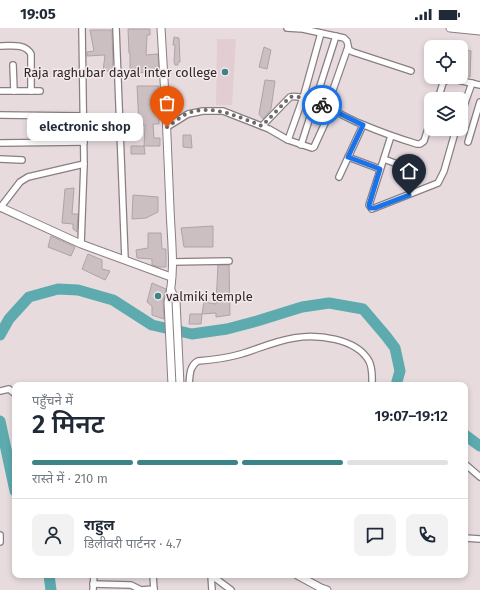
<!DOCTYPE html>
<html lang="hi">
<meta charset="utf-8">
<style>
:root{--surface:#fff;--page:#f2f2f3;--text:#1f2937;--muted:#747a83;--line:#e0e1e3;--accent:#3c8488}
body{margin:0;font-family:"Fira Sans","Noto Sans Devanagari",sans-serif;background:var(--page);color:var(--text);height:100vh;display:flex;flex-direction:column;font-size:15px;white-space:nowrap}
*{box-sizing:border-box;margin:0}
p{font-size:13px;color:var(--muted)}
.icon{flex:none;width:22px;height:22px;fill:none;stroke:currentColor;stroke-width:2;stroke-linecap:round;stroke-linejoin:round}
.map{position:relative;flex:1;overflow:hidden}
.sheet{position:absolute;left:12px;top:354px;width:456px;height:196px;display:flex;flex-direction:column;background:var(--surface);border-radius:8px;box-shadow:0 2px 6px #0003}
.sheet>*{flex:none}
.tools{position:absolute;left:424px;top:12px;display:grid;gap:8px}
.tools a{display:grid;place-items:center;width:44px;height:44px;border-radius:8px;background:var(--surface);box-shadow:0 2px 6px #0003;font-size:20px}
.pin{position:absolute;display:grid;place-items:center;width:34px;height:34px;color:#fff;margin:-41px -17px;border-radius:50% 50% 50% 0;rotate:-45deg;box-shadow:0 0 4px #0007}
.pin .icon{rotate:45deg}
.courier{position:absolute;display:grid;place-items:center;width:40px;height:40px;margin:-20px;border:3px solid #1a73e8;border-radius:50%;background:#fff;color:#222;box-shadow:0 1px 5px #0007}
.bubble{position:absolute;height:28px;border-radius:8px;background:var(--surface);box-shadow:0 2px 6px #0003;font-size:13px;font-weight:600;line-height:28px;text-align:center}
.head em{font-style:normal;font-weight:600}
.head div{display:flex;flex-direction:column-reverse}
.head{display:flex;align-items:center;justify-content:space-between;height:68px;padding:0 20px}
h1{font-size:26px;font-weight:600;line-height:30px}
.bar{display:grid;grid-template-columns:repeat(4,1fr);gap:6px 4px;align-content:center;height:48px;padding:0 20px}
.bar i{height:5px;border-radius:3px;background:var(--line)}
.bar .current{background:var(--accent)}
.bar p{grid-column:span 4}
.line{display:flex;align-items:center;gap:10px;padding:0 20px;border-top:1px solid var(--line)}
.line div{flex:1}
.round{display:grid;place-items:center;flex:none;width:42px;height:42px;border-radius:8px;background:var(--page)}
.status{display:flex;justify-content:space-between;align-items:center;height:28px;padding:0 20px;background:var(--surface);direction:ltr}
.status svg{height:11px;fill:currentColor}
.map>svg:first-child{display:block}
.built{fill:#e2cdd3}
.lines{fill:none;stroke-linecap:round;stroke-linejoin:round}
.river{stroke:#5daaaf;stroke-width:11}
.building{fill:#cbbfc2;stroke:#aea3a6}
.minor-casing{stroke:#897e81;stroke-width:8}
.tertiary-casing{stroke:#897e81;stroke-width:9}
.minor{stroke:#fff;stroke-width:5.5}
.tertiary{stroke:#fff;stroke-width:7}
.done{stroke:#6f676a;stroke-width:4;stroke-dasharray:0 7.2}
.route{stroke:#1a73e8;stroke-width:5}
.poi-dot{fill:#3c8488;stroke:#f4e8eb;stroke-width:1.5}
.labels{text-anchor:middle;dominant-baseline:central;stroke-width:3;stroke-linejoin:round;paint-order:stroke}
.poi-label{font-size:13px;fill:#2e292b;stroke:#f4e8eb;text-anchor:end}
</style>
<div class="status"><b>19:05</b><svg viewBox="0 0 49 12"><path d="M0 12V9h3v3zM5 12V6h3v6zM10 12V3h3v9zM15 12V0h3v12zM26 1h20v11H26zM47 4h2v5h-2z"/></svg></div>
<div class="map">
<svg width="480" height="562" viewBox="0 0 480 562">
<rect width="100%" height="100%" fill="#e7dbde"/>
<!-- built -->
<path class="built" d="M217,11H236L232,77H216Z"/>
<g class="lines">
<!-- river -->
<g class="river">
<path d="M0,307L9,291L29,269L58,261L78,262L113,272L152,297L192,306L227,301L257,293L302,279L329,275L363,281L386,308L395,320L400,343L396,357"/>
<path d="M0,393L15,463"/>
<path d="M465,407L480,418"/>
<path d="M49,547L51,562"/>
</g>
</g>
<!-- building -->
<g class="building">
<path d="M128,1H150V7H147L146,27L158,26L159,47L146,50V44L130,46V25H129Z"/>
<path d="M90,2H112L113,43H103L105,27L87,28V24L94,23Z"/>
<path d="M174,9L179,10L180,34H178V37H175L174,34L175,17H173Z"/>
<path d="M264,19L271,22L267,41L259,39Z"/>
<path d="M461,21L471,23L470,49L461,48Z"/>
<path d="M265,52L275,53L271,81L269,84L263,91L259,86Z"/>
<path d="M137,58H159V96H153L154,110H160V118H144L145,97H139Z"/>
<path d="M183,107H191L192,120L183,119Z"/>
<path d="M131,118H144L145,126H131Z"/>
<path d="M74,160L72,186H78L77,204L73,201V196L62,195L65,161Z"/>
<path d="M133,167L158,169V184L146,190L132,191Z"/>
<path d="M213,198V219H184L181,200Z"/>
<path d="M148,205H161L162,221H166V239H159L152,237V231L137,230L136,222L148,220Z"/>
<path d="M51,208L75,219L71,228L48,219Z"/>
<path d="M88,226L102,232V241L110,243L105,252L82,241Z"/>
<path d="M218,237H229L230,287L216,289V285L202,286L204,274L216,276Z"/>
<path d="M152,255L166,261L163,274L164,291L152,287V278L147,274Z"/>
<path d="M190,286H202L201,296H189Z"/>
</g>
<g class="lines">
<!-- minor casing -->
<g class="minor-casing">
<g id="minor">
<path d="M116,0L125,231"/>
<path d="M287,0L303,1L344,10L347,13L349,22L353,24L411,43"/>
<path d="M0,18C11,18 25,15 31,26V63"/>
<path d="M13,37L14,63"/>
<path d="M0,63H40"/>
<path d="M438,71L443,55L449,50L480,57"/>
<path d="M327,79L348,19"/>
<path d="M461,86L472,55"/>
<path d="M0,87L84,88"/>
<path d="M262,98L290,69C305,65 344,89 359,95C378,103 397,110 417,116H420L424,113L431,91"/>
<path d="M167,99L188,86L203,83H223L269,101L288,112L312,120L314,119L331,82"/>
<path d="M391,108L369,177L372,181L438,155L444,143L456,101"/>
<path d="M288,112L303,70L321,5"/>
<path d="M468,114L480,74"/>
<path d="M0,115L84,114"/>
<path d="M301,117L336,8"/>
<path d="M348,129L380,141"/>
<path d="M0,131L22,132"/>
<path d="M384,131L413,142"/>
<path d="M339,149L363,97"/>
<path d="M0,180L20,154L28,149L84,136"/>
<path d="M81,216L84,136L82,0"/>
<path d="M172,234L229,233"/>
<path d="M189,357C190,348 189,338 198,333C212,332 227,330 241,326C258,321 275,313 294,310C317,306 356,310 369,333C373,341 372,349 372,357"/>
<path d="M0,363L9,361L15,366"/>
<path d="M465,436L480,449"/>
<path d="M0,507V514"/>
<path d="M465,510L480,511"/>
<path d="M153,547L154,562"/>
<path d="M211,547L231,562"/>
<path d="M211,547L212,562"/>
<path d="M93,556L131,557L141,562L154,561"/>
<path d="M93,562L94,547"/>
</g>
</g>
<!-- tertiary casing -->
<g class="tertiary-casing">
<g id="tertiary">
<path d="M161,0C165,60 168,120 170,180C171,211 176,244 168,274L172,357"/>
<path d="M450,0L480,3"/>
<path d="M0,179L81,216L171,249"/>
<path d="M171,262L176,273L180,357"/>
<path d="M297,547L321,560L327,562"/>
</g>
</g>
<!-- minor -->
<use href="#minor" class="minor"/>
<!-- tertiary -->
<use href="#tertiary" class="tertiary"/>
</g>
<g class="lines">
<!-- done -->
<path class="done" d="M167,99C174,95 181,88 188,85C213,76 239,89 262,98L290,69C301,67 312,74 322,77"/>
<!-- route -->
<path class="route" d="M322,77L363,97L348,129L380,141L369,177L370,180H375L409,167"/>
</g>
<!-- markers -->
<g class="poi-dot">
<circle cx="225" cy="44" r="4"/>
<circle cx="158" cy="268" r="4"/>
</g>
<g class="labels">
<!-- poi labels -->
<g class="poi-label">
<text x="217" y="44">Raja raghubar dayal inter college</text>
<text x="166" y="268" text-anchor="start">valmiki temple</text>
</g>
</g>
</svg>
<div class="tools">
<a><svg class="icon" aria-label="locate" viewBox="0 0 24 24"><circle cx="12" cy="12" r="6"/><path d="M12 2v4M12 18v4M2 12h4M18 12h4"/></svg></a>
<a><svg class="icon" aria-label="layers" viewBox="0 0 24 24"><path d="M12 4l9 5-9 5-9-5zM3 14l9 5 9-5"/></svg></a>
</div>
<div class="pin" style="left:167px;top:99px;background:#ea580c"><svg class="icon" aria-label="bag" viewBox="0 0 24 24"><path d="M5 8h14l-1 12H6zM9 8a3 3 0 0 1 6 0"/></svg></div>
<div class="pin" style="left:409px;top:167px;background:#1f2937"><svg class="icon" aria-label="home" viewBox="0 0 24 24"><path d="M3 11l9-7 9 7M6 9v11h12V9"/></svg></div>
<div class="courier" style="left:322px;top:77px"><svg class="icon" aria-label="bike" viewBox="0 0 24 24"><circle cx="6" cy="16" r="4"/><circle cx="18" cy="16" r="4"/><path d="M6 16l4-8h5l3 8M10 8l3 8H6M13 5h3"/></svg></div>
<div class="bubble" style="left:27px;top:85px;width:116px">electronic shop</div>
<section class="sheet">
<div class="head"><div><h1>2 मिनट</h1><p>पहुँचने में</p></div><em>19:07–19:12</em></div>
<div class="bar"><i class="current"></i><i class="current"></i><i class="current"></i><i></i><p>रास्ते में · 210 m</p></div>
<div class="line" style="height:72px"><a class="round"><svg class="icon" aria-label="person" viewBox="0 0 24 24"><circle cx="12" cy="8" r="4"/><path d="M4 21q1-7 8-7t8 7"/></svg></a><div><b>राहुल</b><p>डिलीवरी पार्टनर · 4.7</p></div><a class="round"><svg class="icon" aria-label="chat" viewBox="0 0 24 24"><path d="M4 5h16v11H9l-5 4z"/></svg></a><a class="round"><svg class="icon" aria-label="phone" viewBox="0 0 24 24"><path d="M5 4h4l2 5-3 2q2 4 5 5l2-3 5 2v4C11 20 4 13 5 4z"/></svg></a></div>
</section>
</div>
